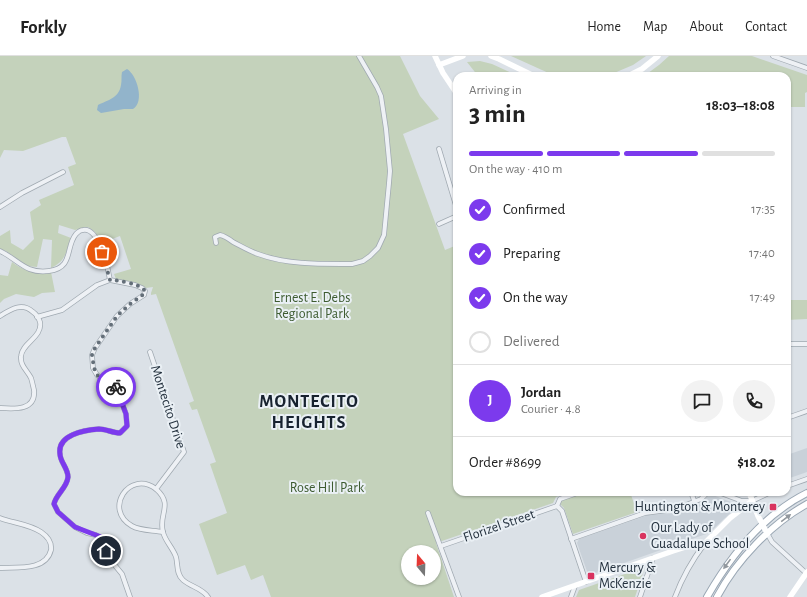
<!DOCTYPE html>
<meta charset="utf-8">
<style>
:root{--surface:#fff;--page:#f2f2f2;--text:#222;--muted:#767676;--line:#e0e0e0;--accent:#7c3aed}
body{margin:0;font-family:"Alegreya Sans",sans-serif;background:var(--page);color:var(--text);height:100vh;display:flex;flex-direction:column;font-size:15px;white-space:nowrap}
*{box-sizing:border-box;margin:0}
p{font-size:13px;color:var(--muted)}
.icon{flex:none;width:22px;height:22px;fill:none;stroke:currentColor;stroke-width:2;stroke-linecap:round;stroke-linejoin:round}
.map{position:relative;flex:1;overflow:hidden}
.drawer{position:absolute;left:453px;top:16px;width:338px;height:424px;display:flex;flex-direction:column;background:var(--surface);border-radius:12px;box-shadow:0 1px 3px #0004}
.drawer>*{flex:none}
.needle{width:26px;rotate:341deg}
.controls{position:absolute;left:401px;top:489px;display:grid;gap:8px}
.controls a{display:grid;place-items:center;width:40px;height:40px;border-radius:50%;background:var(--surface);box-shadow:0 1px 3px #0004;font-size:20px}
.pin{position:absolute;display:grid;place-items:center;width:34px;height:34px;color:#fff;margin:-17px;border:2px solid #fff;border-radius:50%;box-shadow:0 1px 4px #0007}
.courier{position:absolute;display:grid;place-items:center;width:40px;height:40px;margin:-20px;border:3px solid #7c3aed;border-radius:50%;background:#fff;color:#222;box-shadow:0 1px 5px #0007}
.overview em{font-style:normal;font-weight:600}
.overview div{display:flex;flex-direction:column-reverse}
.overview{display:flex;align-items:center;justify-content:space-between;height:68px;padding:0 16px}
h1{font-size:26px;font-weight:600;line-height:30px}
.bar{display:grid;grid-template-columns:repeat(4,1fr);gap:6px 4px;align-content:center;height:48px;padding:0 16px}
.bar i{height:5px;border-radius:3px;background:var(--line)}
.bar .current{background:var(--accent)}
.bar p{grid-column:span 4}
.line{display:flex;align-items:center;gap:10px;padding:0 16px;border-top:1px solid var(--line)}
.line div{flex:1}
.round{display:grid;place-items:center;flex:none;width:42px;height:42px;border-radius:21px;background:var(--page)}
ol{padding:0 16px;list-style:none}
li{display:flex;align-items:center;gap:12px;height:44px}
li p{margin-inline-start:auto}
li .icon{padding:4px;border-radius:50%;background:var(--accent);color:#fff;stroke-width:4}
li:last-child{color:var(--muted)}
li i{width:22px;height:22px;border:2px solid var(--line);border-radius:50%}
header{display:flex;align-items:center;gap:24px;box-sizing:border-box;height:56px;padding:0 20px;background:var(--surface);border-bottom:1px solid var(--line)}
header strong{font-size:19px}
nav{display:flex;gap:22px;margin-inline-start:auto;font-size:14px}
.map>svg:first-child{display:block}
.built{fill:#c9d1d9}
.green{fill:#c4d2bb;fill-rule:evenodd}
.water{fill:#92b4cb}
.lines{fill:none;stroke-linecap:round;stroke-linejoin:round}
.street-casing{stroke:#a0a9b1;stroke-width:5.5}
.primary-casing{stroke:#9aa7b4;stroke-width:8}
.street{stroke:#eef1f5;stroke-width:4}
.secondary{stroke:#fff;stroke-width:5.5}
.primary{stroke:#fff;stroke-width:6}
.oneway{fill:#92989e}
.done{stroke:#646f79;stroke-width:4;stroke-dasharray:0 7.2}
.route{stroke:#7c3aed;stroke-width:5}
.poi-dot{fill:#d9335f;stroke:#eaf0f5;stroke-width:1.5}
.labels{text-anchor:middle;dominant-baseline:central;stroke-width:4;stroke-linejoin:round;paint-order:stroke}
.park-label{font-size:14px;fill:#3d5b30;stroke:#eaf0f5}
.street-label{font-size:14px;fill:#24313e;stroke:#eaf0f5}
.poi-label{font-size:14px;fill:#24313e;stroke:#eaf0f5;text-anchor:start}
.district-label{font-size:18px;font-weight:bold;letter-spacing:1px;fill:#17222f;stroke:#eaf0f5}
</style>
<header>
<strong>Forkly</strong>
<nav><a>Home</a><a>Map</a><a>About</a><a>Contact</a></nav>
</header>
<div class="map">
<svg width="807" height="541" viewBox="0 0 807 541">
<rect width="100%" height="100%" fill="#dbe1e7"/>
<!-- built -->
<g class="built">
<path d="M807,392V416L787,423V399Z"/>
<path d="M710,438L739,449L709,477L590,519L588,518L577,487L579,483L648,459L675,457L687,453L701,448Z"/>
</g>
<!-- green -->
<g class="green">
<path d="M0,0H400L420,40L439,63L403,78L445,194L457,189V436H570L556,441L553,447L550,448L436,487L454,541H271L263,519L251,524L245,509L217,519L199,468L227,457L210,408L216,406L197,353L192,354L189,347L194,345L156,238L151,239V237L153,231L146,232L116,223L114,218L131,213L120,180L102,187L95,176L88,171L75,174L59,169L58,177L71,182C66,196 66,205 51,212L52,184L43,183L37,211L27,210L6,195L0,193V180L10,174L11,187L23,194L34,183L30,156L41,149L39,144L74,129L68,111L76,108L66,81H62L23,95L4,94L0,102ZM408,496H434V522H408Z"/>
<path d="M511,0H646L633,9L607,20H560L553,19Z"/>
<path d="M669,0H752L807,19V36L805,37V51H787V20H644L659,9Z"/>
<path d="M480,5L492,8L518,20H478L467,6Z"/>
<path d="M12,206C24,215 36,219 51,216L55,236L42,237L34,241L16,238L4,243L0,247V219L8,220Z"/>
<path d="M787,244H807V263L787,264Z"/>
<path d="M587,436H630L637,456L573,478L564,452L560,448V445Z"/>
<path d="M645,511L635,541H576L579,534Z"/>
</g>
<!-- water -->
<path class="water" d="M127,13C137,19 145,46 133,53H124L101,57L97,54L98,49C108,44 119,42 121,29C122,25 121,20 122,16Z"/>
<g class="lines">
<!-- street casing -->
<g class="street-casing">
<g id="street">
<path d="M773,0L807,12"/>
<path d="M439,93L457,153"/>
<path d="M0,151L22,137L63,116"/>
<path d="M439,168L457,160"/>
<path d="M216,187L215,181L220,179C225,180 229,183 233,186C241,190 249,195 258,198C288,209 321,208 352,208L363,205L370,200L378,192L384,179L389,127L390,115L386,73L381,40L377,31L359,0"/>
<path d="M0,195C19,204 25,218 49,215C74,212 65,191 76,178C78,176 80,174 83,174C99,171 108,212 110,224"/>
<path d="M0,260C11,253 22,246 33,256C36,258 39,263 40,266C43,281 22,287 21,300C20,310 27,314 31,322C32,325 33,330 34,334C36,355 14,353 0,352"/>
<path d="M37,261L62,254L97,229L110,224L135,229L142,232L145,235L144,239L130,248L117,260L95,292L92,299L93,312L97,319L116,331L126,358L127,370L120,377C113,377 106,373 99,373C84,374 57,379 60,398C60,406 68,412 68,421C67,432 56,438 54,448L58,456L75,471L87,477L96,479L102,483L106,489L108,501L122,518L130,541"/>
<path d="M787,288H807"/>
<path d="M150,296L184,396L156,433C174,449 158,458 163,476C165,485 173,492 176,501C178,508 176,518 183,524C191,531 202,532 208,541"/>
<path d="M787,362L807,355"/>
<path d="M787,430L807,423"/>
<path d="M156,433C129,413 103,454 132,470C141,475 153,474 163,476"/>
<path d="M691,436L695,447"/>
<path d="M718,436L742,445H752L771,436"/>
<path d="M557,450L562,455L586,526"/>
<path d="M557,450L560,443L580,436"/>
<path d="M428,457L459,541"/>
<path d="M0,462C13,467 29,468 41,476C47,480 52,486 51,494C46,515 17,511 0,512"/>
<path d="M767,477L772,486L806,517"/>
<path d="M571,483L645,457L676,453L701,443L708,436"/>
<path d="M441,490L557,450"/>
<path d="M571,541L575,530"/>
<path d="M640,541L653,502"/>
<path d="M675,541C682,522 693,503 705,487"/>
</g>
</g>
<!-- primary casing -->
<g class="primary-casing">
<g id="primary">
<path d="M707,541C731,499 763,459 807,437"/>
<path d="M717,541C736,505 771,468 807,448"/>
</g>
</g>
<!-- street -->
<use href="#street" class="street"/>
<!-- secondary -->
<g class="secondary">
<path d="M435,0L443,17L457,38"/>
<path d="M491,0L499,3L534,20"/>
<path d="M439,9L463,0"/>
<path d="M628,20L642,13L658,0"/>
<path d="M749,436L758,460L767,477"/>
<path d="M542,541L673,495L692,489L705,487L730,462L752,445"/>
<path d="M790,541L807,516"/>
</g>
<!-- primary -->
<use href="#primary" class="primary"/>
</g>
<!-- one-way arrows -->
<defs><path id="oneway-solid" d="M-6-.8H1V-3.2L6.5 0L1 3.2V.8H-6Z"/></defs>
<g class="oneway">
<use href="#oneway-solid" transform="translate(786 462) rotate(-37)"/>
<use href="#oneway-solid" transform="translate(727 508) rotate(126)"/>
</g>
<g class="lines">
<!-- done -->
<path class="done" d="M102,196L110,224C118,224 141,228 145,235L144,238L130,248L117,260L95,292L92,299L94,312L97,319L116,331"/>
<!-- route -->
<path class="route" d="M106,495L105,486L101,481L75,471L58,456L54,448C56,438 67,432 68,421C68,412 60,406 60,398C57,379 84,374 99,373C106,373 113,377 120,377L127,370L126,358L116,331"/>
</g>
<!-- markers -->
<g class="poi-dot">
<rect x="769" y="447" width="8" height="8" rx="2"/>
<circle cx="643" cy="480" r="4"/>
<rect x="587" y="516" width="8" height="8" rx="2"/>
</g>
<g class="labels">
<!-- park labels -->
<g class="park-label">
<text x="312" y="242">Ernest E. Debs<tspan x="312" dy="16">Regional Park</tspan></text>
<text x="327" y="432">Rose Hill Park</text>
</g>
<!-- street labels -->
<g class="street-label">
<text transform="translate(168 351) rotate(72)">Montecito Drive</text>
<text transform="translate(499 470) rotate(-19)">Florizel Street</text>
</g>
<!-- poi labels -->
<g class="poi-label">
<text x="765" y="451" text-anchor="end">Huntington &amp; Monterey</text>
<text x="651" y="472">Our Lady of<tspan x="651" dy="16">Guadalupe School</tspan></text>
<text x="599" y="512">Mercury &amp;<tspan x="599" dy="16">McKenzie</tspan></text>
</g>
<!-- district labels -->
<g class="district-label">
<text x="309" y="346">MONTECITO<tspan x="309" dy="21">HEIGHTS</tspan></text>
</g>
</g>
</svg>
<div class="controls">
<a><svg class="needle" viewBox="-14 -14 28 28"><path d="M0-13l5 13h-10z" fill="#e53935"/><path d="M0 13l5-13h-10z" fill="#767676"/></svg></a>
</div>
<div class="pin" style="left:102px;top:196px;background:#ea580c"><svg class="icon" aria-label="bag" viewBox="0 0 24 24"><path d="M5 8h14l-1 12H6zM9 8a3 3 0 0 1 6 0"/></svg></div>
<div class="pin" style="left:106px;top:495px;background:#1f2937"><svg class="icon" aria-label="home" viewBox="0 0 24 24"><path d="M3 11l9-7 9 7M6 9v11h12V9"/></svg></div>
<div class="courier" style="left:116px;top:331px"><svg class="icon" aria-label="bike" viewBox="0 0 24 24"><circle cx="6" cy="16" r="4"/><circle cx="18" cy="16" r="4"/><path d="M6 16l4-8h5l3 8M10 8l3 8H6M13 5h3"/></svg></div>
<section class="drawer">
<div class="overview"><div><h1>3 min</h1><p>Arriving in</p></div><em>18:03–18:08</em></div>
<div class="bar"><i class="current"></i><i class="current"></i><i class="current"></i><i></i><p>On the way · 410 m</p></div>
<ol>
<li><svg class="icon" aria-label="check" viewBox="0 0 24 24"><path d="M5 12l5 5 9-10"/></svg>Confirmed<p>17:35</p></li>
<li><svg class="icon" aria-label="check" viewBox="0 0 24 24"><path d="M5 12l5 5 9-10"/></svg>Preparing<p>17:40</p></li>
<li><svg class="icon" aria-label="check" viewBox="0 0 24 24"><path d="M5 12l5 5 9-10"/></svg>On the way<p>17:49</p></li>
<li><i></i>Delivered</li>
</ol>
<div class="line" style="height:72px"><b class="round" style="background:var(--accent);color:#fff">J</b><div><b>Jordan</b><p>Courier · 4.8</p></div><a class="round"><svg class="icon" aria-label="chat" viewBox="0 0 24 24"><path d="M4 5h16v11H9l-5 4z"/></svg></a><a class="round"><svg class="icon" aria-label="phone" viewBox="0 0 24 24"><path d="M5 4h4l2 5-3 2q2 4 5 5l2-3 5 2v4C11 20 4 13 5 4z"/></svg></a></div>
<div class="line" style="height:52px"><div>Order #8699</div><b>$18.02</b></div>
</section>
</div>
